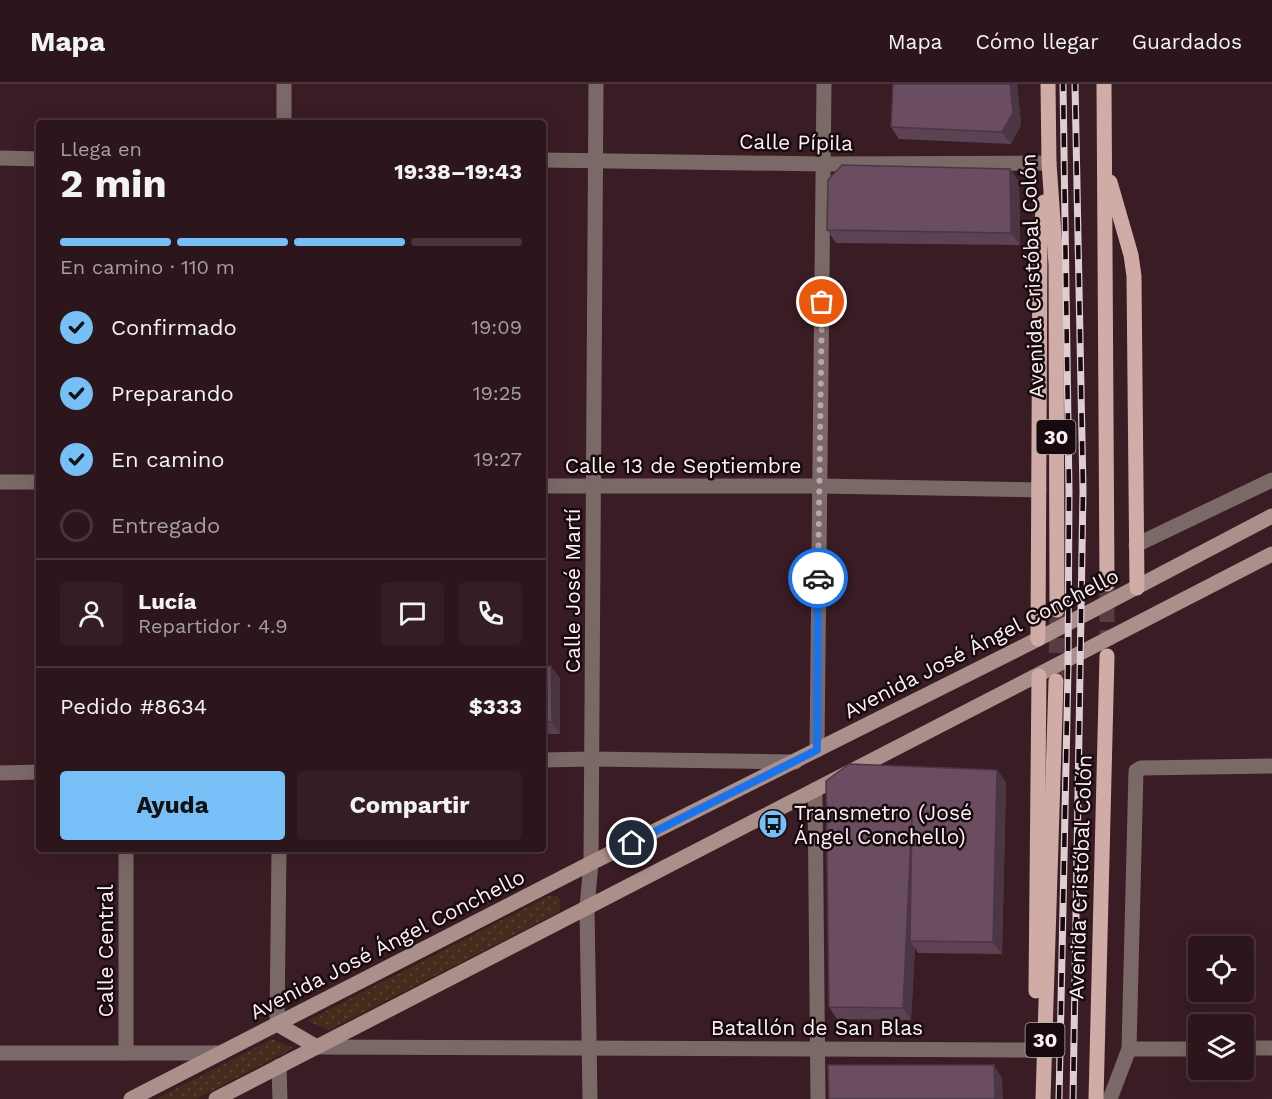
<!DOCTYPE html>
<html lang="es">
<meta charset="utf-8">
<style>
:root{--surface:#2c151b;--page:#341e24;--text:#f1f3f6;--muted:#a69fa3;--line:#48343a;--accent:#77bff7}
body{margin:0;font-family:"Work Sans",sans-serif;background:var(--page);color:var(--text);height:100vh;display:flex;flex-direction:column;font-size:22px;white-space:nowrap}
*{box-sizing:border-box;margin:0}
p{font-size:20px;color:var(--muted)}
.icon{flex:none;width:33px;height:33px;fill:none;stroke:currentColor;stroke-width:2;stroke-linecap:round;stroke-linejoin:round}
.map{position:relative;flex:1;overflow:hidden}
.drawer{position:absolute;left:36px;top:36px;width:510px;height:732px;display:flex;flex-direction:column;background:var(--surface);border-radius:6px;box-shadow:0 6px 24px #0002,0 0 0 2px var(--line)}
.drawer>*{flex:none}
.tools{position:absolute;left:1188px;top:852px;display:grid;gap:12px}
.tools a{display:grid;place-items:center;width:66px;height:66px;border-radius:6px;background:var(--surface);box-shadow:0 6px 24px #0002,0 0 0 2px var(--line);font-size:30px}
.pin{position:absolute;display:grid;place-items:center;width:51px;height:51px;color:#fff;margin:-26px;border:3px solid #fff;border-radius:50%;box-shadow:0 2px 6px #0007}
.courier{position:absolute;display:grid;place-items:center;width:60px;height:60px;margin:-30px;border:4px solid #1a73e8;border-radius:50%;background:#fff;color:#222;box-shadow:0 2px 8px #0007}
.overview em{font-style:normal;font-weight:700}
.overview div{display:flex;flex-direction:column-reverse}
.overview{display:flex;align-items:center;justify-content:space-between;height:102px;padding:0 24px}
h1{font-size:39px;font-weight:700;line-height:45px}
.bar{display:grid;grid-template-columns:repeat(4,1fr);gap:9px 6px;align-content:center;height:72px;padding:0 24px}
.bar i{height:8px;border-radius:4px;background:var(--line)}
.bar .active{background:var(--accent)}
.bar p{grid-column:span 4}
.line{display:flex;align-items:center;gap:15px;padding:0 24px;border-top:2px solid var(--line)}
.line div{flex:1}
.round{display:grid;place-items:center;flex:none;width:63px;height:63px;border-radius:6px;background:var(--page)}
ol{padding:0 24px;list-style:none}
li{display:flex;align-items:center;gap:18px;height:66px}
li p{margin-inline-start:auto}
li .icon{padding:6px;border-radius:50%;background:var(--accent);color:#111;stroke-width:4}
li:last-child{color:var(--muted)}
li i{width:33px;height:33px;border:3px solid var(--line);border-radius:50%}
.action{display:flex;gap:12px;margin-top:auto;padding:12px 24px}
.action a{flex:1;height:69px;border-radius:6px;background:var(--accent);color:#111;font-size:24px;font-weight:700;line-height:69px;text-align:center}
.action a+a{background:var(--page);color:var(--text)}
header{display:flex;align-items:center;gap:36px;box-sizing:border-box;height:84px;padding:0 30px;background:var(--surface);border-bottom:2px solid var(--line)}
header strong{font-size:28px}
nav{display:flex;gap:33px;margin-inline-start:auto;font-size:21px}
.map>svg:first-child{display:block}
.grass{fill:url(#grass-dots)}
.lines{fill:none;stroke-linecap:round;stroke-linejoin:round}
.primary-tunnel{stroke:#573c43;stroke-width:15;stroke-dasharray:15 8;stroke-linecap:butt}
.minor{stroke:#7b6967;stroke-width:15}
.tertiary{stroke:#7b6967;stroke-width:15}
.secondary{stroke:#ab8f8b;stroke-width:15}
.primary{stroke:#d0aca7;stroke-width:15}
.rail-casing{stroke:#deced2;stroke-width:7}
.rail{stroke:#180b0f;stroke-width:4.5;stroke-dasharray:14;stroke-linecap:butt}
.wall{fill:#5c4253}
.shaded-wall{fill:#4b3644}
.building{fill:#6b4d61;stroke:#4b3644;stroke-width:1.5}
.done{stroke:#b9a6ab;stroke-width:6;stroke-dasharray:0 10.8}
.route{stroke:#1a73e8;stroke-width:8}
.labels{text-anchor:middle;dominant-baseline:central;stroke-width:5;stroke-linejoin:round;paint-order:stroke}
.shield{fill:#180b0f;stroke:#b9acaf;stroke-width:1.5}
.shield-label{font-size:20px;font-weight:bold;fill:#fef1f4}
.street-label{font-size:21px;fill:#fef1f4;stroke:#180b0f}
.poi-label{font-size:21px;fill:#fef1f4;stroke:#180b0f;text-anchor:start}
</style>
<header>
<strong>Mapa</strong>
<nav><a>Mapa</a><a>Cómo llegar</a><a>Guardados</a></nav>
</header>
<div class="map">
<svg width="1272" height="1015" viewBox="0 0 1272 1015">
<defs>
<pattern id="grass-dots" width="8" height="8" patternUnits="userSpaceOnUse" patternTransform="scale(1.5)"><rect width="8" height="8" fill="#442b1b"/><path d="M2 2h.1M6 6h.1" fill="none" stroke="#574032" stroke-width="1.8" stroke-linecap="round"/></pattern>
</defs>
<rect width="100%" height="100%" fill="#3a1c24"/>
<!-- grass -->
<g class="grass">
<path d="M548,812H557L561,817L559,828L329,946L307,937Z"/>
<path d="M272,955L294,964L196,1015H156Z"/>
</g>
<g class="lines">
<!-- primary-tunnel -->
<g class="primary-tunnel">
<path d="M1107,500V566"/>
<path d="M1056,592L1057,526"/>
</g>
<!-- minor -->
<g class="minor">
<path d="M284,39V0"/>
<path d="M0,74L39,75"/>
<path d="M543,76L824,80L1049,79"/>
<path d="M0,398H39"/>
<path d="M543,402H819L1039,406"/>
<path d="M1136,461L1272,396"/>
<path d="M817,666L824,0"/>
<path d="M543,676L592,675"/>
<path d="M0,689L39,688"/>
<path d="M815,706L818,1015"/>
<path d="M126,765V969"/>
<path d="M277,940L279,765"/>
<path d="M317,963L1045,966"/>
<path d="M1244,964H1272"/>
<path d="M1129,965H1198"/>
<path d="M0,969H221"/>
<path d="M279,982L280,1015"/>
<path d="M590,1015L587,823L591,779"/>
<path d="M1110,1015L1129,965L1136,687L1141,684L1272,682"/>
</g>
<!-- tertiary -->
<g class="tertiary">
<path d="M592,675L795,678"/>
<path d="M591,779L596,0"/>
</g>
<!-- secondary -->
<g class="secondary">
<path d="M277,940L317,963"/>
<path d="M131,1015L591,779L1038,555L1272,432"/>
<path d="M216,1015L1272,470"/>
</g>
<!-- primary -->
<g class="primary">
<path d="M1048,0L1049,79L1056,180L1057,526"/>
<path d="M1104,0L1107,500"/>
<path d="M1110,98L1131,171L1134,192L1137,504"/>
<path d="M1038,555L1040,155L1044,118"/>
<path d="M1036,907L1039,592"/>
<path d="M1043,1015L1056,597"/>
<path d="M1096,1015L1107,572"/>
</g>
<!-- rail casing -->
<g class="rail-casing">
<g id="rail">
<path d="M1059,1015L1068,584L1069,407L1063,0"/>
<path d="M1073,1015L1083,406L1075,0"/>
</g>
</g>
<!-- rail -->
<use href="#rail" class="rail"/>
</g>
<!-- wall -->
<g class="wall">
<path d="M893,0H1017L1021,41L1011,60L899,55L891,43Z"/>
<path d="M1019,97L1020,161L836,159L827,146Z"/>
<path d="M543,582L560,594V650H543Z"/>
<path d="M997,686L1006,698L1002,870L918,869L915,864L911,936L837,935L829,923Z"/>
</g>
<!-- shaded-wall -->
<g class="shaded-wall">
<path d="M1010,0H1017L1021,41L1011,60L1002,48Z"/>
<path d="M1010,85L1019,97L1020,161L1011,149Z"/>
<path d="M551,582L560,594V650L552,638Z"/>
<path d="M997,686L1006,698L1002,870L993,858Z"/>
<path d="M912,731L910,857L915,864L911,936L903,924Z"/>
<path d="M994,981L1002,994L1003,1015H995Z"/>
</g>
<!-- building -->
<g class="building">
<path d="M893,0H1010L1013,29L1002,48L891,43Z"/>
<path d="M842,81L1010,85L1011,149L827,146L828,96Z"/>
<path d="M543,582H551L552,638H543Z"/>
<path d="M849,680L997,686L993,858L910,857L912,731L903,924L829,923L826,697Z"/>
<path d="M828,981H994L995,1015H829Z"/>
</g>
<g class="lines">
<!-- done -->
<path class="done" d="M818,494L822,218"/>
<!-- route -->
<path class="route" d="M632,759L817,666L818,494"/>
</g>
<!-- icons -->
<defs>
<g id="bus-disc" transform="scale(1.5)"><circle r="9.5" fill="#77bff7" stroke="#180b0f"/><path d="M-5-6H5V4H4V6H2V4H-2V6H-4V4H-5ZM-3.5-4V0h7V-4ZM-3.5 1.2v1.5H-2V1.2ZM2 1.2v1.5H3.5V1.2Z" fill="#111"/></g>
</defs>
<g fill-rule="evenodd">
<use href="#bus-disc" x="773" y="740"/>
</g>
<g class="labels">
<!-- shield labels -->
<g class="shield">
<rect x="1036.5" y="336" width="39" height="34" rx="4.5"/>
<rect x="1025.5" y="939" width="39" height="34" rx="4.5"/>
</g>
<g class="shield-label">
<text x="1056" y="353">30</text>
<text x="1045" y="956">30</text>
</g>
<!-- street labels -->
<g class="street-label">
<text transform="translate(796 58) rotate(1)">Calle Pípila</text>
<text transform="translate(1032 192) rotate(-92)">Avenida Cristóbal Colón</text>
<text x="683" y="381">Calle 13 de Septiembre</text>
<text transform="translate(572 507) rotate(-90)">Calle José Martí</text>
<text transform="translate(981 559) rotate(-27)">Avenida José Ángel Conchello</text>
<text transform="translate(1080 793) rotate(-88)">Avenida Cristóbal Colón</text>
<text transform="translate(387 860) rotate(-27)">Avenida José Ángel Conchello</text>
<text transform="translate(105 867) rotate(-90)">Calle Central</text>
<text x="817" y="943">Batallón de San Blas</text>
</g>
<!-- poi labels -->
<g class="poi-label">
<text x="794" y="728">Transmetro (José<tspan x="794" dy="24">Ángel Conchello)</tspan></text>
</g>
</g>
</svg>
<div class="tools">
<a><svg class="icon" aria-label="locate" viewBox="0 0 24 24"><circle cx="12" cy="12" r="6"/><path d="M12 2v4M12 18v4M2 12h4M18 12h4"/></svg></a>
<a><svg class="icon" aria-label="layers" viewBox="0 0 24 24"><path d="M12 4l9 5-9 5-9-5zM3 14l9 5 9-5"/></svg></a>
</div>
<div class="pin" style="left:822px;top:218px;background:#ea580c"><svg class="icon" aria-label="bag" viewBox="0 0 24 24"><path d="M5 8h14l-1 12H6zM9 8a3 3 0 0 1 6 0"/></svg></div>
<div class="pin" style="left:632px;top:759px;background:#1f2937"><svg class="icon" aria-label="home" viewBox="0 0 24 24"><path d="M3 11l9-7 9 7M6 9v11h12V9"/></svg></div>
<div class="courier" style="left:818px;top:494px"><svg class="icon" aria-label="car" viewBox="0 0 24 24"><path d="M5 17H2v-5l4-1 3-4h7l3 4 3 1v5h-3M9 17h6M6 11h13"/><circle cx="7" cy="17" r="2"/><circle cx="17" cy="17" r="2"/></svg></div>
<section class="drawer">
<div class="overview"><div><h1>2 min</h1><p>Llega en</p></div><em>19:38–19:43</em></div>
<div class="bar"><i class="active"></i><i class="active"></i><i class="active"></i><i></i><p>En camino · 110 m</p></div>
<ol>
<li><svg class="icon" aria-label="check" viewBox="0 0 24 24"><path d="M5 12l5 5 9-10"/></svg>Confirmado<p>19:09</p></li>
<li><svg class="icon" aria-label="check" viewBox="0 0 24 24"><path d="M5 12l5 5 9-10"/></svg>Preparando<p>19:25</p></li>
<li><svg class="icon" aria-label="check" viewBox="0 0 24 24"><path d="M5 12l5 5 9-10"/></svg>En camino<p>19:27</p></li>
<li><i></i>Entregado</li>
</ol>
<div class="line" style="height:108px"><a class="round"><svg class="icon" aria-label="person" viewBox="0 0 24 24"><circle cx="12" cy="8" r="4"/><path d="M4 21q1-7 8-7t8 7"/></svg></a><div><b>Lucía</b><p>Repartidor · 4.9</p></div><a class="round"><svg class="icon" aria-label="chat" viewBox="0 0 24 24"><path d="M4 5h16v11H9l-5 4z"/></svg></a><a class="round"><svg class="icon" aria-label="phone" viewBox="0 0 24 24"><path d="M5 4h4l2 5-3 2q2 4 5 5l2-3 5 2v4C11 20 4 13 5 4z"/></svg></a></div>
<div class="line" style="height:78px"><div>Pedido #8634</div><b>$333</b></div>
<div class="action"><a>Ayuda</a><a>Compartir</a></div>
</section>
</div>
